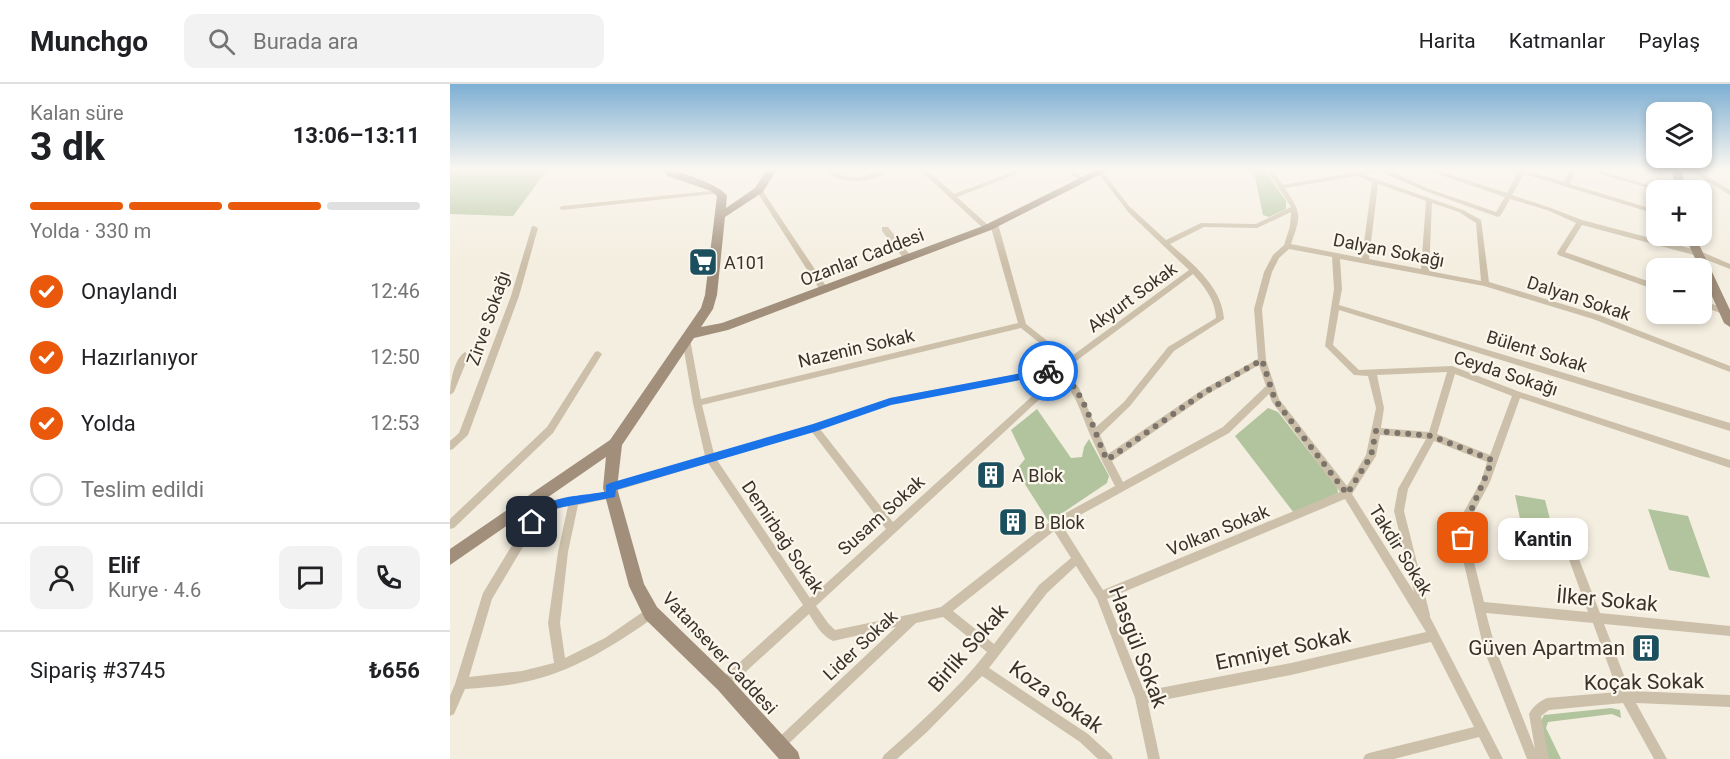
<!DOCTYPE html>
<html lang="tr">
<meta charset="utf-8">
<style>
:root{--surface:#fff;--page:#f2f2f2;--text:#202124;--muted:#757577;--line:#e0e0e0;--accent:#ea580c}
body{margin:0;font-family:Roboto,sans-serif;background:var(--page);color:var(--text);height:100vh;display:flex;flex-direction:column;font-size:22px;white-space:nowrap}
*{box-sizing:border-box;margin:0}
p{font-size:20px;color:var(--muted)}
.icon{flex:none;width:33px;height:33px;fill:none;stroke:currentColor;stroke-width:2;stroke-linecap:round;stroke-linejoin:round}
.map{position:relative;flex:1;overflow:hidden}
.panel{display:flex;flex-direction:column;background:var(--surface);width:450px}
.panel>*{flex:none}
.controls{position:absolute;left:1196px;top:18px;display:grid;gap:12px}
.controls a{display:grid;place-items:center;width:66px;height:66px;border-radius:12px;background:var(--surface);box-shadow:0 3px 9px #0003;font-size:30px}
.pin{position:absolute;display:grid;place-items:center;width:51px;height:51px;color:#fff;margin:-26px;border-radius:12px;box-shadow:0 3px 9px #0006}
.courier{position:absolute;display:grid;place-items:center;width:60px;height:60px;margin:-30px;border:4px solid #1a73e8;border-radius:50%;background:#fff;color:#222;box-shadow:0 2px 8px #0007}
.bubble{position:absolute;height:42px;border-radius:12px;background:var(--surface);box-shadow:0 3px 9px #0003;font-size:20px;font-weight:700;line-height:42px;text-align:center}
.headline em{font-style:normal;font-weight:700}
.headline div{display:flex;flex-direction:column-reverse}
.headline{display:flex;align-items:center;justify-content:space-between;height:102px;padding:0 30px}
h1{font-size:39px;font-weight:700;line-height:45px}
.bar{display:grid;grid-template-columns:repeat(4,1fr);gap:9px 6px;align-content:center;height:72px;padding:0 30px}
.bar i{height:8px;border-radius:4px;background:var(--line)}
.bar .selected{background:var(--accent)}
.bar p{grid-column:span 4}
.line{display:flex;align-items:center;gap:15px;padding:0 30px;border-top:2px solid var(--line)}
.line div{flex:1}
.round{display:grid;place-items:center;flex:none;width:63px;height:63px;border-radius:12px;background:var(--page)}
ol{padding:0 30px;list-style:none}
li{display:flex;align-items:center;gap:18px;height:66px}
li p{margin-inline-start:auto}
li .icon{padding:6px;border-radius:50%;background:var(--accent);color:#fff;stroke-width:4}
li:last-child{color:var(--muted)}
li i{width:33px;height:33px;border:3px solid var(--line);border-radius:50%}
header{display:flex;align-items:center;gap:36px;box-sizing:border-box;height:84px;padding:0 30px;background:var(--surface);border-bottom:2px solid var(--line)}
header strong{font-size:28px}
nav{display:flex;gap:33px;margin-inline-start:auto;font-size:21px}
.search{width:420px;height:54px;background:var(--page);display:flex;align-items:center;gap:15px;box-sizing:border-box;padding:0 21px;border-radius:12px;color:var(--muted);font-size:22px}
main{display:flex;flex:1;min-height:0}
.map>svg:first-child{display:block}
.green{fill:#b2c49e}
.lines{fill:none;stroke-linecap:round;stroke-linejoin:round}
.street{fill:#cdc0aa;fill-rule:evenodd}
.secondary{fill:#a18f7b;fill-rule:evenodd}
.route{fill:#1a73e8}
.done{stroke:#7c746a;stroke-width:6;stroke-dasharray:0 10.8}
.labels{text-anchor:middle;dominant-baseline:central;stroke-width:4.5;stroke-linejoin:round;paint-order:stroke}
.street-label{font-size:18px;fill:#3b322a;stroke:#fbf7ed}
.poi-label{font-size:18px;fill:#3b322a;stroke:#fbf7ed;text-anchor:start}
.near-street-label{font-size:21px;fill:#3b322a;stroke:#fbf7ed}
.near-poi-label{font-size:21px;fill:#3b322a;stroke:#fbf7ed;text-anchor:end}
</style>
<header>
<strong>Munchgo</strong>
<div class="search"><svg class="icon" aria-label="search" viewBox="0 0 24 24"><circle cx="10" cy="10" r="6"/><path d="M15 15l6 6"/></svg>Burada ara</div>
<nav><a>Harita</a><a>Katmanlar</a><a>Paylaş</a></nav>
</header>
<main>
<section class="panel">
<div class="headline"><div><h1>3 dk</h1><p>Kalan süre</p></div><em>13:06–13:11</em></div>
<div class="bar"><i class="selected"></i><i class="selected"></i><i class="selected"></i><i></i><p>Yolda · 330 m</p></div>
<ol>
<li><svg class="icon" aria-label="check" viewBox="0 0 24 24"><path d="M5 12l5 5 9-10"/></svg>Onaylandı<p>12:46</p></li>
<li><svg class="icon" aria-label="check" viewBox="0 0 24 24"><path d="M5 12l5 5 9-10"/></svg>Hazırlanıyor<p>12:50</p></li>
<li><svg class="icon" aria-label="check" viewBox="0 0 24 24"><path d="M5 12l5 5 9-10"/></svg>Yolda<p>12:53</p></li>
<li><i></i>Teslim edildi</li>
</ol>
<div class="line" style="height:108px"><a class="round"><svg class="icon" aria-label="person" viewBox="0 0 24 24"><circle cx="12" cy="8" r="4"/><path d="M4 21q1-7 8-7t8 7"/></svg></a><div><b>Elif</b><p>Kurye · 4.6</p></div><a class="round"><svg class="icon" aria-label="chat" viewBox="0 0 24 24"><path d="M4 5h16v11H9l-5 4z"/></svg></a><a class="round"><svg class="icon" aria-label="phone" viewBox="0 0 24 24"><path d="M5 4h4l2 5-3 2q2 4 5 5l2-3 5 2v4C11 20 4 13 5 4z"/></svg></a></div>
<div class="line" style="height:78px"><div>Sipariş #3745</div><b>₺656</b></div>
</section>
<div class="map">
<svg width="1280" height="675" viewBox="0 0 1280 675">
<rect width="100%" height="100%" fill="#f4eee0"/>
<!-- green -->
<g class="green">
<path d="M0,85H98L63,132L0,130Z"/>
<path d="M788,85H814L836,117V125L819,133L813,131L804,89Z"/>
<path d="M818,324L828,328L887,403L888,409L844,429L785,352Z"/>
<path d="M587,325L621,374L632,373L634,363L639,355L659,392L657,399L599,438L566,386L575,375L561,346Z"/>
<path d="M1065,411L1095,416L1105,454L1073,449Z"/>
<path d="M1198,425L1238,432L1260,494L1219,486Z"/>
<path d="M1161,624L1170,626L1171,634L1162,630L1098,638L1096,644L1111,675H1098L1091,637L1094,631Z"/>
</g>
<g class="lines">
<!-- street -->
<g class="street">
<path d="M372,85C384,85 392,94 404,94C418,94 429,85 442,85C420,100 393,102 372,85Z"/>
<path d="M469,85H476L504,110L571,85H580L507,113L539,142L541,144L537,146H535Z"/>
<path d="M612,85H620L636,96L631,97Z"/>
<path d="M816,85H822L833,101L924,85H939L938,86L979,105L1046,128L1055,113L973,85H983L1057,109L1068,88L1061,85H1072L1114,98L1120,85H1126L1120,100L1206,126V130L1074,90L1062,111L1101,124L1132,136L1250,167L1280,180V185L1244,171L1132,141L1115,168L1206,200V206L1108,171L1107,169L1126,139L1097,126L1060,115L1051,131L1048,133L975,107L931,88L914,91L1013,126L1031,136L1039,198L1149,231L1280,282V288L1143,235L1034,202L890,175L892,205L889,221L1280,339V347L889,226L883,261L909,286L1002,282L1070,308L1280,376V384L1070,314L1040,398L1022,432L1018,454L1034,518L1138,528L1117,470L1118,467L1122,465L1126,467L1127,470L1150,529L1280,542V552L1154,540L1180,607L1280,611V623L1186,619L1217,675H1204L1173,619L1099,626L1091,632L1099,675H1077L1034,566L1008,454L1012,431L1031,397L1037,378L984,357L958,405L954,427L980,531V533L1053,675H1040L1029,653L944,675H913L915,671L919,669L1024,643L981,558L841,591L698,619L710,675H698L685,614L647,515L626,482L597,509L539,584L638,650L661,671L663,675H648L630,658L532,592L477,648L447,675H432L434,671C470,639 507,606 537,568L493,533L466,539L333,665L329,667L325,665L323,661L325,657L446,543L383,557C372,552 365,540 359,530L278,604L274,606L270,604L268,600L270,596L353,521L258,379L165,407L167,410L165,413L162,414L128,421L118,468L110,539L115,574L155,554L197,525L201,524L205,525L206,529L205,533C167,559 128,585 83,596C61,602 37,603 15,605L4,630L0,632V612L5,600L33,509L78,435C104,410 126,415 157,407L155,404L157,401L255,372L243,319L232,255L233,253H239L240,255L251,315L568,239L540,140L544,138L548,140L576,240L619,274L739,186L679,129L648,89V87H652L679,122L716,156L751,139L806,140L841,123ZM907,92L922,98L912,174L841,160C851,132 852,130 835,104ZM928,100L976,117L971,185L919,175ZM982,119L1009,128L1026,139L1031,197L979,187ZM841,128L840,142L834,161L823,171L814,188L804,225L808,275L752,306L658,370L650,351L680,322L724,267L774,235C772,203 743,180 720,160L754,143L807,144ZM839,165L882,173L884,205L875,262L904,291L918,292L926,324L916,371L897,402L829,315L816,276L812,225L822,188L829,174ZM743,190C755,203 765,216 766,234L718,263L674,318L646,343L629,304L614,286ZM571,244L613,278L606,283L440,314L363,341L264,370L252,321ZM809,281L816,302L773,343L673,398L662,377L758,310ZM997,288L979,348L931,344L934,324L927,291ZM602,290L599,297L443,438L370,345L441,320ZM1005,290L1062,312L1040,371L987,350ZM609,292C627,310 632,333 642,355C649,371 657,387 665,402L601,437L491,523L462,530L385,546L378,539L366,522L605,301ZM819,310L822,318L890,408L653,506L612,441L779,349ZM362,348L436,445L360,514L267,376ZM930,351L976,355L948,405L944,427L964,508L902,410L926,372ZM895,415L976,548L841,579L694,607L657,515ZM118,422L108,468L98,539L104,579L72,587L19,593L42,515L86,441C95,431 104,425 118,422ZM604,447L621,474L589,501L544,560L503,527ZM1036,529L1143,539L1168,608L1097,614C1090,617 1082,623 1079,630L1085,665L1046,566Z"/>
<path d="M1133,85H1143L1215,106H1206Z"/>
<path d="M1238,85H1246L1280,106V111Z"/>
<path d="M309,104L312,106L376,202V206H370L306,106Z"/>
<path d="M270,106L272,107V109L112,126L109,124L112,122Z"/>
<path d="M82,142H84L88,144L69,212L18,351L3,365L0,366V357L9,349L61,212Z"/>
<path d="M432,143H438L460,171V175H454L432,147Z"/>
<path d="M1251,216L1276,225L1277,227L1273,230L1251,222Z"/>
<path d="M148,267L152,270L103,349L4,444L0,445V435L97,343L145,268Z"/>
<path d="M15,268L19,271L4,308L0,311C0,298 4,275 15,268Z"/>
</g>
<!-- secondary -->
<g class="secondary">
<path d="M211,85C226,85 267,100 277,111L276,124L305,104L317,85H327L313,108L275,133L267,211L263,225L251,243L272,239L533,142L648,85H661L541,146L278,246L244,254L172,361L167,404L194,500L207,523L280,594L348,668L350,675H329L268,606L195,535L179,502L153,404L156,373L0,481V465L160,356L251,224L255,211L267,112L261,107L218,92Z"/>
<path d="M1222,85H1232L1235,106H1225Z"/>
<path d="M1235,152H1245L1280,226V243L1274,239Z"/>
</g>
</g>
<!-- sky -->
<linearGradient id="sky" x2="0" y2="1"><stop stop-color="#7dafd3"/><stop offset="0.47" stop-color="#faf7f1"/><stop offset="1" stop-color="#faf7f1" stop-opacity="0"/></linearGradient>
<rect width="1280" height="180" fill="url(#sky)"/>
<!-- route -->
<path class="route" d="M598,284L601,285V290L441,321L364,348L166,406L165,413L103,425L82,443L77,438C91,411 126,413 153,408H156V401L160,399L363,340L440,314Z"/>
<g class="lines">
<!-- done -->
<path class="done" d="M598,287L608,286C636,308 642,345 657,376L755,308L812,276L825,316L897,410L921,372L926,347L982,352L1042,376C1033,403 1018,426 1013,454"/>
</g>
<!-- icons -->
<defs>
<g id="supermarket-square" transform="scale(1.5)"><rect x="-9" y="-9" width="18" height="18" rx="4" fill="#1d505e" stroke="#fbf7ed"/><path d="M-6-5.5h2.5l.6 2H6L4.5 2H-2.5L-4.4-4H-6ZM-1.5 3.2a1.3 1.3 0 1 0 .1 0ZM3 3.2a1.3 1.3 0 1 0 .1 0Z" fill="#fff"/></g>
<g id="building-square" transform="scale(1.5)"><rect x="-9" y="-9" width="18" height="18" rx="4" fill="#1d505e" stroke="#fbf7ed"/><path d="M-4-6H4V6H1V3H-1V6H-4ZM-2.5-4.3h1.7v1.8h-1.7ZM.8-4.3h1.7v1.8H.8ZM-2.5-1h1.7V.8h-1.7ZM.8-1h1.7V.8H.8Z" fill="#fff"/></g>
</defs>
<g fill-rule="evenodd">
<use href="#supermarket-square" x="253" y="178"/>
<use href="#building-square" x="541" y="391"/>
<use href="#building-square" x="563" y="438"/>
<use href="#building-square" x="1196" y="564"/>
</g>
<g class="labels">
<!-- street labels -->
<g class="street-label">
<text transform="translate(939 166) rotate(11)">Dalyan Sokağı</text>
<text transform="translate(412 173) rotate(-21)">Ozanlar Caddesi</text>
<text transform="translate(682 213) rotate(-36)">Akyurt Sokak</text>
<text transform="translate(1129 214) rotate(18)">Dalyan Sokak</text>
<text transform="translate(38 234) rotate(-71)">Zirve Sokağı</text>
<text transform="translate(406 264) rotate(-13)">Nazenin Sokak</text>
<text transform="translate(1087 267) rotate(17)">Bülent Sokak</text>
<text transform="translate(1056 289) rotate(18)">Ceyda Sokağı</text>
<text transform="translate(431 431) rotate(-42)">Susam Sokak</text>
<text transform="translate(768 446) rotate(-22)">Volkan Sokak</text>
<text transform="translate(333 453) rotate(56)">Demirbağ Sokak</text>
<text transform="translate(951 466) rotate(58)">Takdir Sokak</text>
<text transform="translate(410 561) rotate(-43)">Lider Sokak</text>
<text transform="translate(270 569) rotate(47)">Vatansever Caddesi</text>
</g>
<!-- poi labels -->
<g class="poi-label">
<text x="274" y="178">A101</text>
<text x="562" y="391">A Blok</text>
<text x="584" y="438">B Blok</text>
</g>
<!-- near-street labels -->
<g class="near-street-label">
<text transform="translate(1157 516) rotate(5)">İlker Sokak</text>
<text transform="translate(688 563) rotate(69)">Hasgül Sokak</text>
<text transform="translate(518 564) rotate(-49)">Birlik Sokak</text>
<text transform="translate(833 565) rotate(-12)">Emniyet Sokak</text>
<text transform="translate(1194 598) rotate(-1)">Koçak Sokak</text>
<text transform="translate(606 613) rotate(35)">Koza Sokak</text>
</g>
<!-- near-poi labels -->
<g class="near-poi-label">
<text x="1175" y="564">Güven Apartman</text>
</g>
</g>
</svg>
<div class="controls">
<a><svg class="icon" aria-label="layers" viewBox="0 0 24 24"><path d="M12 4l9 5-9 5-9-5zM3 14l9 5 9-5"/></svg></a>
<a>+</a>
<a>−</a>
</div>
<div class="pin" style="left:1013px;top:454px;background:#ea580c"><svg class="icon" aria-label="bag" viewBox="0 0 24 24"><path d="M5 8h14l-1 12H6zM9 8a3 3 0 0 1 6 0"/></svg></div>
<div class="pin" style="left:82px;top:438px;background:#1f2937"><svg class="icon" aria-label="home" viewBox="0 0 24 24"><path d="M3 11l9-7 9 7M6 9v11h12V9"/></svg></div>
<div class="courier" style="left:598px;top:287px"><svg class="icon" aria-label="bike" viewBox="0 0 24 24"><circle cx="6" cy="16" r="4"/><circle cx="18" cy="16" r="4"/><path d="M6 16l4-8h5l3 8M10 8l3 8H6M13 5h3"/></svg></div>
<div class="bubble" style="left:1048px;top:434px;width:90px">Kantin</div>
</div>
</main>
